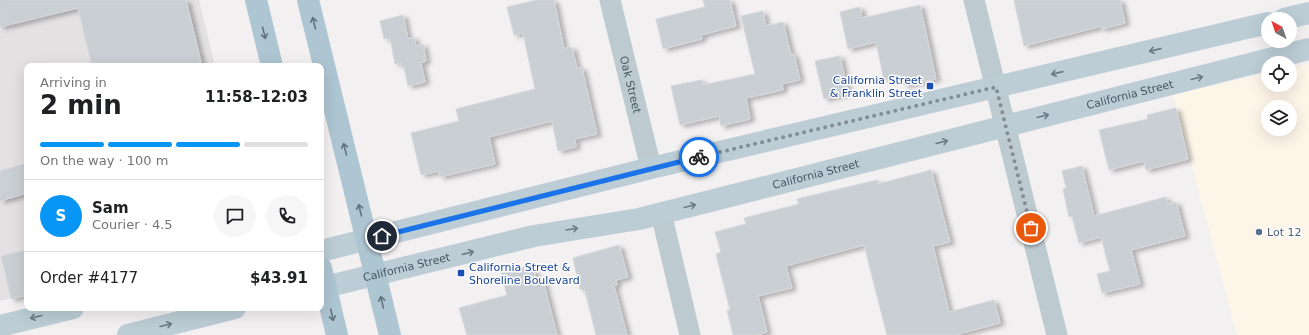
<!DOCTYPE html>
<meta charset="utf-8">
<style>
:root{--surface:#fff;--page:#f6f6f6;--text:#202124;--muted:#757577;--line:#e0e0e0;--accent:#0795f6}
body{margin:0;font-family:"DejaVu Sans",sans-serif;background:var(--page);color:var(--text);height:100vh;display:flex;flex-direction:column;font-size:15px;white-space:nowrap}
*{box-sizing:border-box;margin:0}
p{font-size:13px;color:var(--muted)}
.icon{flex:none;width:22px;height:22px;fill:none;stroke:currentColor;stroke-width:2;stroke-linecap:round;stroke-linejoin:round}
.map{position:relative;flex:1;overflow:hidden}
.panel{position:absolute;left:24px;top:63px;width:300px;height:248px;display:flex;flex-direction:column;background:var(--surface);border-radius:8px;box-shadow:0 4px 16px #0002}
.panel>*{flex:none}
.needle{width:26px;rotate:320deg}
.fabs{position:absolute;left:1261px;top:12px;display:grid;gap:8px}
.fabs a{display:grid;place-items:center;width:36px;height:36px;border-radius:50%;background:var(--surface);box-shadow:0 4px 16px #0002;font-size:20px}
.pin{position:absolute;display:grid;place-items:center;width:34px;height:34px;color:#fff;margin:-17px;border:2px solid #fff;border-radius:50%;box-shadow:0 1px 4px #0007}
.courier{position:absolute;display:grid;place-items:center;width:40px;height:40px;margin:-20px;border:3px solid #1a73e8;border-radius:50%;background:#fff;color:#222;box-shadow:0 1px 5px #0007}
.headline em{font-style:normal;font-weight:700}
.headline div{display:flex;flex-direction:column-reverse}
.headline{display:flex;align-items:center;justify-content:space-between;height:68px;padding:0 16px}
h1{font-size:26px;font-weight:700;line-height:30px}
.bar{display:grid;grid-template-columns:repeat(4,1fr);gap:6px 4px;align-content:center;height:48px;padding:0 16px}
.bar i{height:5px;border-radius:3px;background:var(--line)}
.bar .selected{background:var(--accent)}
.bar p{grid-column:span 4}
.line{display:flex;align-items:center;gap:10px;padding:0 16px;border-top:1px solid var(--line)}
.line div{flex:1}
.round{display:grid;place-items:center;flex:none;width:42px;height:42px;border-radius:21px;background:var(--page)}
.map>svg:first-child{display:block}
.commercial{fill:#fef5e9;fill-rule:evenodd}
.education{fill:#e4e1e3}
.building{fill:#cacfd3;stroke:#d4d8dc;filter:url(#shadow)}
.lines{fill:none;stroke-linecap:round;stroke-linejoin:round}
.minor{stroke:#bdcbd1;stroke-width:21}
.secondary{stroke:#bccdd6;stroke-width:22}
.primary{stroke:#aec5d2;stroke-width:22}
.oneway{stroke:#60737c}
.oneway2{stroke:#697b83}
.done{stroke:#838d93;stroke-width:4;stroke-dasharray:0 7.2}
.route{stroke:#1a73e8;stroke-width:5}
.transit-dot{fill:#1a4fb4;stroke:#fff;stroke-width:1.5}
.service-dot{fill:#5c6f8a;stroke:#fff;stroke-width:1.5}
.labels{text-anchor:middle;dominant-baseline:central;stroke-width:3;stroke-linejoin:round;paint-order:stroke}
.transit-label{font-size:11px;fill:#164399;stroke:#fff;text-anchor:end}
.street-label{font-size:11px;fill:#465860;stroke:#fff}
.service-label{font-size:11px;fill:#4e5e75;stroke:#fff;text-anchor:start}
</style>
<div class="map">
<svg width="1309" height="335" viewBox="0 0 1309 335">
<defs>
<filter id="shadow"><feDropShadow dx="4.5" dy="2.5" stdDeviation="2" flood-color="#0004"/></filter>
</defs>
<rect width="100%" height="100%" fill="#f3f0f1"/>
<!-- commercial -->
<path class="commercial" d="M1309,64V335H1237L1173,95L1268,73V85H1290V68ZM1268,107H1290V129H1268Z"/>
<!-- education -->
<path class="education" d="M0,0H199L215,66H27V295L0,301Z"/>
<!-- building -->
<g class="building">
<path d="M0,0H186L202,66H92L78,8L0,27Z"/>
<path d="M537,0H554L564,49L572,47L577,68H582L597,134L575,139L576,147L558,151L552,121L489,137L495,164L440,177L439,171L421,175L411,133L459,121L456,109L535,89L523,33L514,35L507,7Z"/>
<path d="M703,0H730L736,26L701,35L702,39L663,49L656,19L705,7Z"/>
<path d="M1014,0H1120L1125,23L1102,29V26L1024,46Z"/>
<path d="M920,5L936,79L904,85L902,76L884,80L876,42L848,49L840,12L860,7L862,18Z"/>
<path d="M763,11L766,26L783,22L791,55L794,54L800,80L782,84L783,90L746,98L750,119L721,126L719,116L680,125L671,86L702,80L703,85L755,74L741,16Z"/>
<path d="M403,15L408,39L414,37L416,46L423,44L426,61L421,63L425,82L408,86L404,67L402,68L401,62L395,64L390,38L384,39L380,21Z"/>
<path d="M840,56L848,93L824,99L815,61Z"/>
<path d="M1176,108L1188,159L1146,170L1144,161L1109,170L1099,130L1148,119L1147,115Z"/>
<path d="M27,163V193L0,201V171Z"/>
<path d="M1082,166L1094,216L1166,197L1168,204L1176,202L1185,236L1131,250L1140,284L1102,293L1097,274L1110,271L1101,237L1079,243L1072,216L1069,217L1063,189L1066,188L1062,171Z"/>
<path d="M931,170L950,242L933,246L949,312L994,300L1000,323L955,335H887L864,245L786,266L792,288L758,296L767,332L757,335H733L727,310H730L716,254L721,252L715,232L746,224L744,218L799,204L797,199L877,180L878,184Z"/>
<path d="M619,245L628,277L616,280L617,285L614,286L627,335H596L585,291L580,289L573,258Z"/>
<path d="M27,250V295L11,299L1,256Z"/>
<path d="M532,265L537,281L543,280L557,335H467L459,308L507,295L501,273Z"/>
</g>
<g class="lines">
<!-- minor -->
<g class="minor">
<path id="s1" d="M610,0L651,168"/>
<path d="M974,0L1057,335"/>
<path d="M661,213L690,335"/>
</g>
<!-- secondary -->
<g class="secondary">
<path d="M1284,19L1309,13"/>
<path d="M321,251L651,168L1268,23"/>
<path id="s2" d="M321,288L534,236L639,219L1309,49"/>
<path d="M0,326L73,308"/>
<path d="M128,335L235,308"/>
</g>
<!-- primary -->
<g class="primary">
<path d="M256,0L272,66"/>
<path d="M308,0L390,335"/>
<path d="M321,268L337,335"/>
</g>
</g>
<!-- one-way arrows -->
<defs><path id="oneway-shaft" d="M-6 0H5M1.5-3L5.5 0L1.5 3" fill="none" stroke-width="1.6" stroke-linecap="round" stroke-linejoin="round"/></defs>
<g class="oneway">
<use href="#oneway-shaft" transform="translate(314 23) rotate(-104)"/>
<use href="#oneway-shaft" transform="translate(264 33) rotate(76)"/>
<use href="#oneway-shaft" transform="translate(345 149) rotate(-104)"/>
<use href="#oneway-shaft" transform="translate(360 210) rotate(-103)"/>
<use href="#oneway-shaft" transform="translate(382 302) rotate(-103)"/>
<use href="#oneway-shaft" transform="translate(332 315) rotate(77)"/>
</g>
<g class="oneway2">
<use href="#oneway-shaft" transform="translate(1155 50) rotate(167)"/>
<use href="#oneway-shaft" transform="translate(1057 73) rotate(167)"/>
<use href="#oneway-shaft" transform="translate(1197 78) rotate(-14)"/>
<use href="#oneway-shaft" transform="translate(1043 116) rotate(-14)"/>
<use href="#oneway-shaft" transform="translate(942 142) rotate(-14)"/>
<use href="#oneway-shaft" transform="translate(690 206) rotate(-14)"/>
<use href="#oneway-shaft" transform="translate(572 229) rotate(-9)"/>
<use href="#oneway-shaft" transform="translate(468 253) rotate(-15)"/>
<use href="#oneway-shaft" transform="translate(36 317) rotate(166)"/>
<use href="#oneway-shaft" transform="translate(166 325) rotate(-14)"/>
</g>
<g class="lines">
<!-- done -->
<path class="done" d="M699,157L996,87L1031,228"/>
<!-- route -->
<path class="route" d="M382,236L699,157"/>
</g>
<!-- markers -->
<g class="transit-dot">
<rect x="926" y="82" width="8" height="8" rx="2"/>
<rect x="457" y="269" width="8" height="8" rx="2"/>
</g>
<circle class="service-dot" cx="1259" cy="232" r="4"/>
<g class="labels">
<!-- transit labels -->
<g class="transit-label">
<text x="922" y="80">California Street<tspan x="922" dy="13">&amp; Franklin Street</tspan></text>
<text x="469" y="267" text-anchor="start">California Street &amp;<tspan x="469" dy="13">Shoreline Boulevard</tspan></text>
</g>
<!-- street labels -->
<g class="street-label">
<text stroke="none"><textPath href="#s1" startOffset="87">Oak Street</textPath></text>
<text stroke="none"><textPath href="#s2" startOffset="832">California Street</textPath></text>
<text stroke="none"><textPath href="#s2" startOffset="508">California Street</textPath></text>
<text stroke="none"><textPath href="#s2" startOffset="88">California Street</textPath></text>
</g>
<!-- service labels -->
<g class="service-label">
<text x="1267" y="232">Lot 12</text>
</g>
</g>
</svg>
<div class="fabs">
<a><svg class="needle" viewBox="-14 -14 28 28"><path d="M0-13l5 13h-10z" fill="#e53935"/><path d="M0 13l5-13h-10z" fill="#757577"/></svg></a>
<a><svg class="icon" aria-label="locate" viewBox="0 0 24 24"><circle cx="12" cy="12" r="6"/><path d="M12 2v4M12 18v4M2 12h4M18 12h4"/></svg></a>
<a><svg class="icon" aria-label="layers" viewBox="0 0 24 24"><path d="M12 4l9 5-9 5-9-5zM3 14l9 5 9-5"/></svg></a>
</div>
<div class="pin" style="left:1031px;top:228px;background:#ea580c"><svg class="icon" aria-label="bag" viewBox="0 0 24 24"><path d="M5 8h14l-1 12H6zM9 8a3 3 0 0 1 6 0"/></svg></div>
<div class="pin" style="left:382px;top:236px;background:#1f2937"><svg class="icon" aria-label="home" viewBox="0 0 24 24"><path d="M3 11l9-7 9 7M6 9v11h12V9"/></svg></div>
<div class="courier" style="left:699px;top:157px"><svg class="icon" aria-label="bike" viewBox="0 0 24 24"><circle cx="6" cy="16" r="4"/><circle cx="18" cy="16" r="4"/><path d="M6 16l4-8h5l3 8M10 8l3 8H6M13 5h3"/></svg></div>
<section class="panel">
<div class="headline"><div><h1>2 min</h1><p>Arriving in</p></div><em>11:58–12:03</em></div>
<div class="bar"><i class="selected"></i><i class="selected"></i><i class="selected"></i><i></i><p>On the way · 100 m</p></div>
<div class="line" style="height:72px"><b class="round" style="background:var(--accent);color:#fff">S</b><div><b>Sam</b><p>Courier · 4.5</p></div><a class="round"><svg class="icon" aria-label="chat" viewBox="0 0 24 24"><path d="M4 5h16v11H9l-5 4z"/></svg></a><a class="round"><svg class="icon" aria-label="phone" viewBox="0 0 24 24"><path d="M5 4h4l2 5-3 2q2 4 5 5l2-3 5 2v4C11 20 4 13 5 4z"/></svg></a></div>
<div class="line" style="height:52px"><div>Order #4177</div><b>$43.91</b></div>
</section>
</div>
